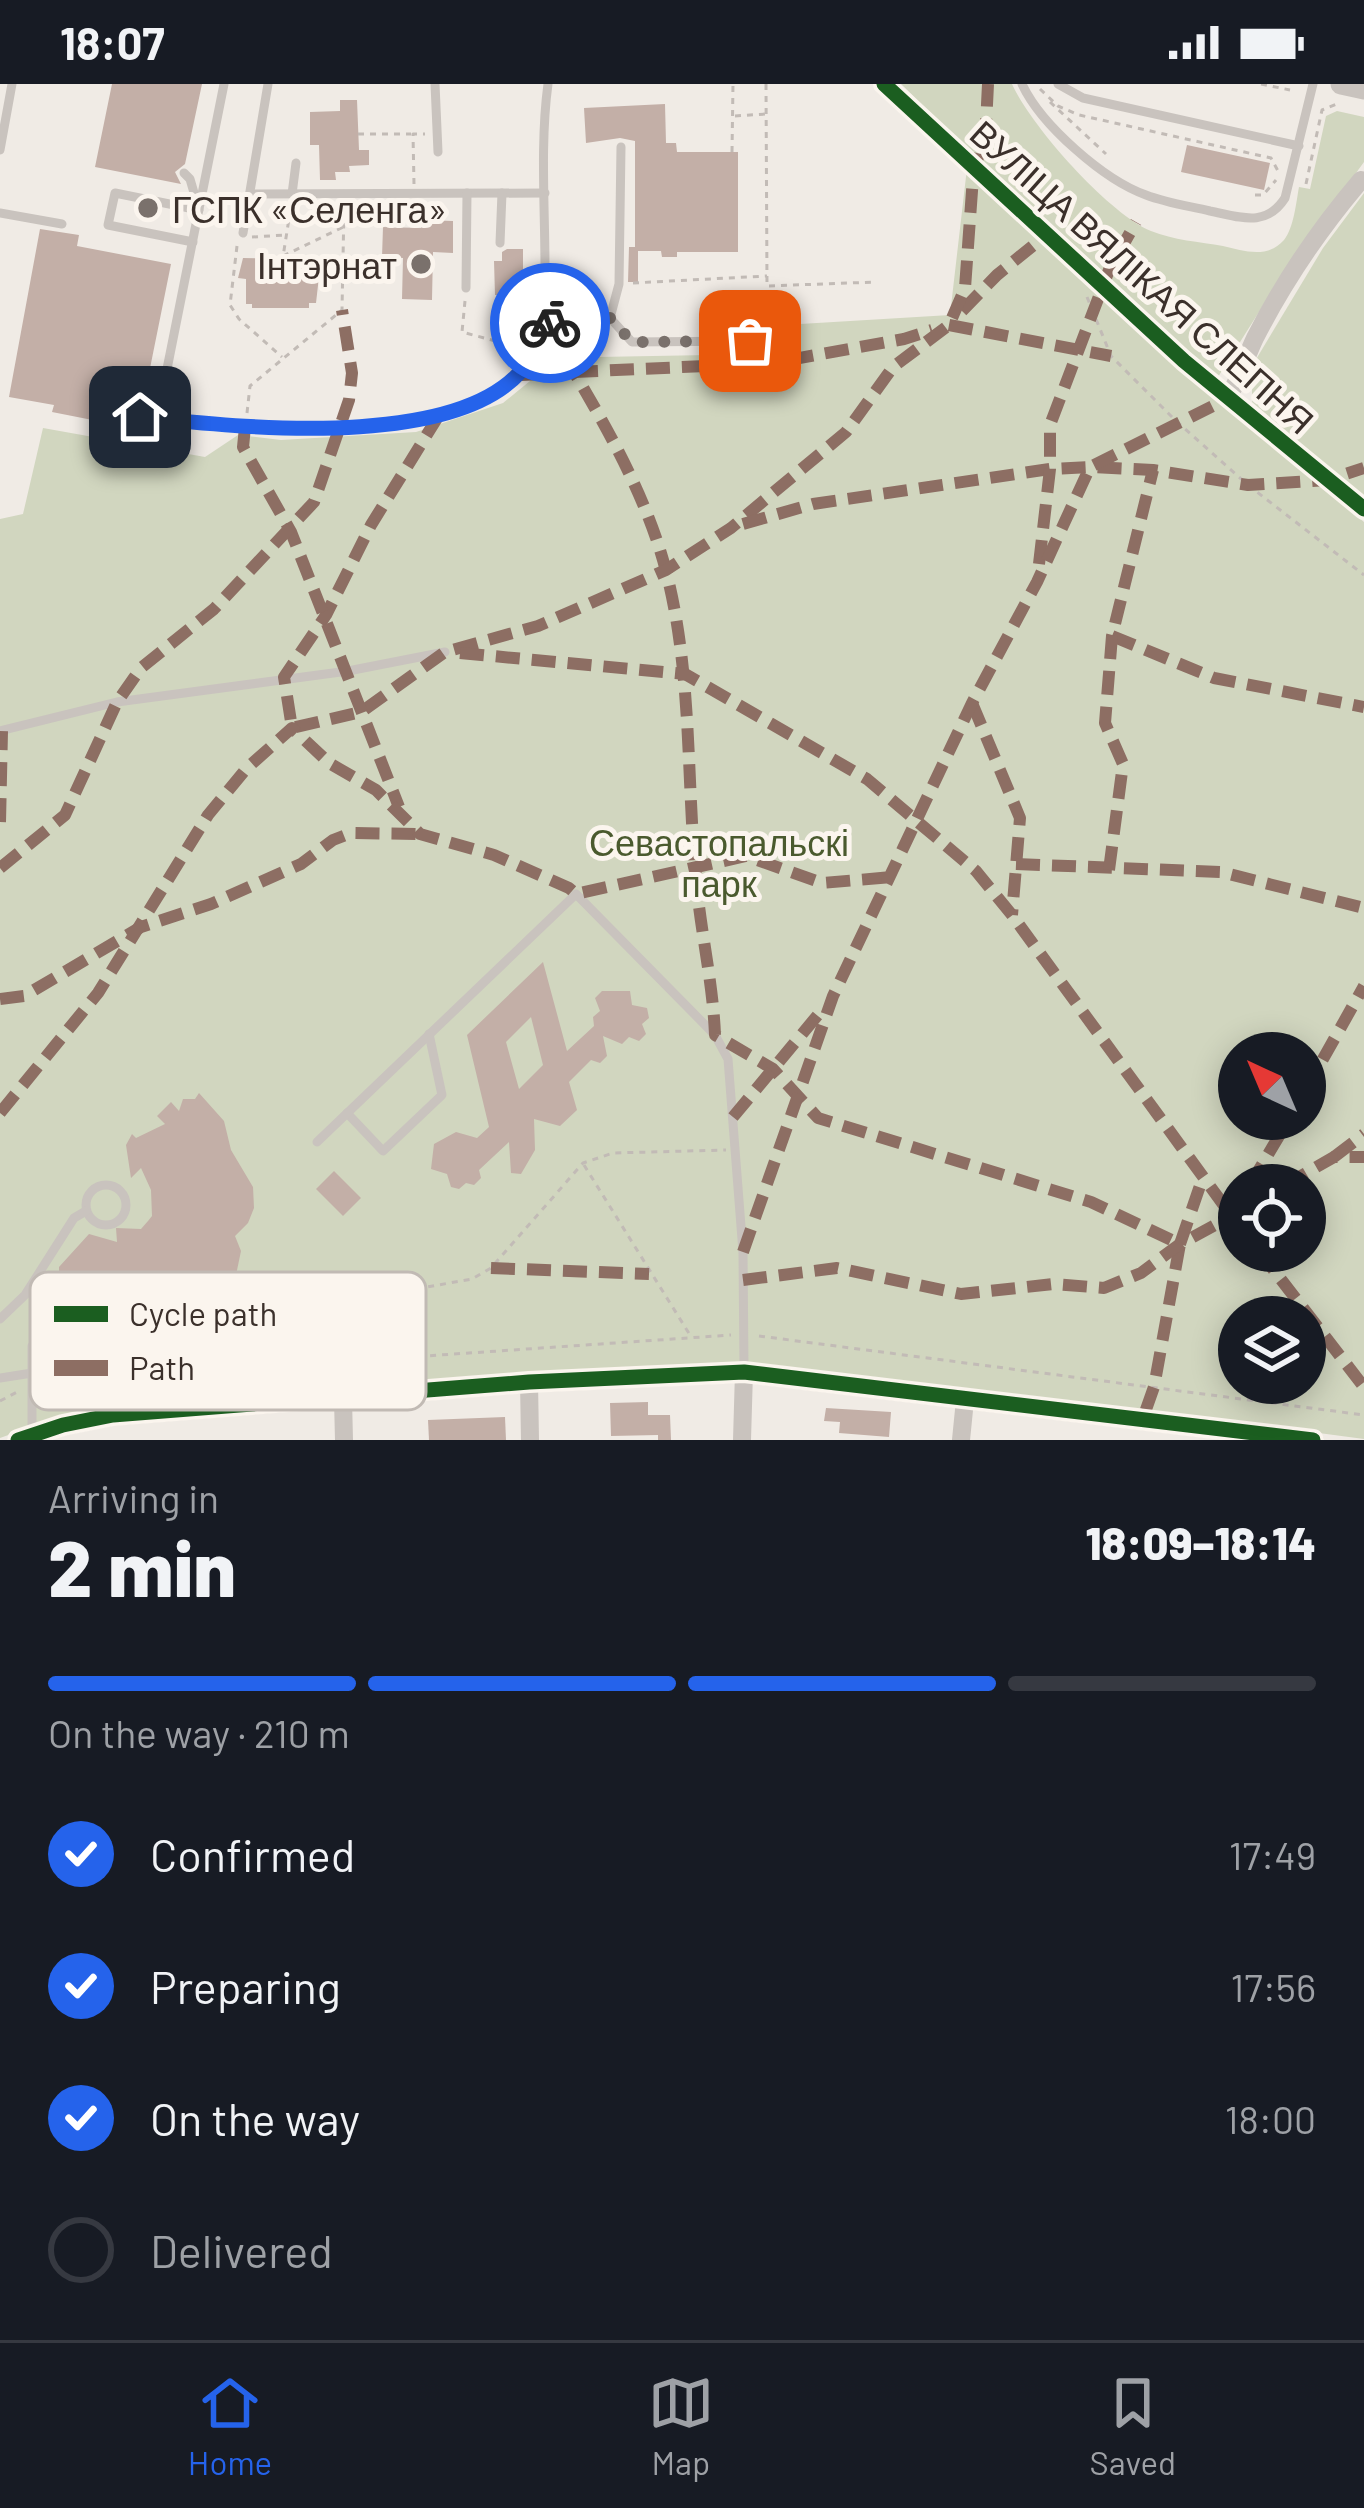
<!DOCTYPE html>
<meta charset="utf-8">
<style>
:root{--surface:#171b24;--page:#20242c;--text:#f1f3f6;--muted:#9ea1a6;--line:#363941;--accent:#2563eb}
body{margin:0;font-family:Barlow,sans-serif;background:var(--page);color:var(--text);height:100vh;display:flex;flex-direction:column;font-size:45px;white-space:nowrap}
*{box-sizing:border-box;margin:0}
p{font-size:39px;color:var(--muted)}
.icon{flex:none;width:66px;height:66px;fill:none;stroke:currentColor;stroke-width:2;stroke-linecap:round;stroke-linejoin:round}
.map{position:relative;height:1356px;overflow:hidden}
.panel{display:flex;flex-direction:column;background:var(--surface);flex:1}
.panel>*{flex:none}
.needle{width:78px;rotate:316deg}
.buttons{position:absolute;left:1218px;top:948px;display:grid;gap:24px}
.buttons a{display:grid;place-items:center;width:108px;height:108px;border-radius:50%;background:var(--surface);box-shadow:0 6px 30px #0003;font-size:60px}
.pin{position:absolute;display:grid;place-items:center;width:102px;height:102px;color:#fff;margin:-51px;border-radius:24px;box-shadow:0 6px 18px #0006}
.courier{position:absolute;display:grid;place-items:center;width:120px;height:120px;margin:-60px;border:9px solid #2563eb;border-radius:50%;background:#fff;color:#222;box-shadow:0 3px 15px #0007}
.head em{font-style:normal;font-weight:800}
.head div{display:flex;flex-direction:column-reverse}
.head{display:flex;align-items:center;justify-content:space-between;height:204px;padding:0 48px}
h1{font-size:78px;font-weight:800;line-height:90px}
.bar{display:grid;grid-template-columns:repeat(4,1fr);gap:18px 12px;align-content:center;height:144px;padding:0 48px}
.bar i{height:15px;border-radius:9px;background:var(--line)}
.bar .on{background:var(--accent)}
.bar p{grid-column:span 4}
ol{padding:0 48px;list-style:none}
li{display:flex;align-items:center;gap:36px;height:132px}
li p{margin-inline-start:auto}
li .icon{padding:12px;border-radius:50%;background:var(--accent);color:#fff;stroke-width:4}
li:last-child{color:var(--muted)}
li i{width:66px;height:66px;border:6px solid var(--line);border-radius:50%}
.status{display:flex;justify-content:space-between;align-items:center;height:84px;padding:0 60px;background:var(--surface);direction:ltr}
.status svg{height:33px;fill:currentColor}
.tabs{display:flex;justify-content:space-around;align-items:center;height:168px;border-top:3px solid var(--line);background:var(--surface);font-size:33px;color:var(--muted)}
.tabs a{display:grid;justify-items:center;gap:6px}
.tabs .on{color:var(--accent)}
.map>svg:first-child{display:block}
.green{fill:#d1d6bf;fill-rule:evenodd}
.building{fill:#c3afa7;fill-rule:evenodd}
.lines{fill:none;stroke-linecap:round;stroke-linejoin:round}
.path{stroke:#c2bbb6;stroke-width:3;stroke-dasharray:6 6;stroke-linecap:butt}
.service{stroke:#c9c3be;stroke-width:9}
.minor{stroke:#c9c3be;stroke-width:18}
.tertiary{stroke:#c9c3be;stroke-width:21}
.quiet{stroke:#8d6e63;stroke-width:12;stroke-dasharray:24 12;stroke-linecap:butt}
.cycleway-casing{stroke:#fbf5ee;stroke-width:22}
.cycleway{stroke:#1b5e20;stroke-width:15}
.done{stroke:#7a716c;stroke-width:12;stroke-dasharray:0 21.6}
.route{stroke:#2563eb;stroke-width:15}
.poi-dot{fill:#7a716c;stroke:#fbf5ee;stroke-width:4.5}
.labels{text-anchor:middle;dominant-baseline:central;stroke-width:10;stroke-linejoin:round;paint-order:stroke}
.poi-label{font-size:36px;fill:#3b302b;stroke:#fbf5ee;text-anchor:start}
.street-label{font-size:36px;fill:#3b302b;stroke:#fbf5ee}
.park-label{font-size:36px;fill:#4a5a2e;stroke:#fbf5ee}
.key{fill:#fbf5ee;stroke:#c1bab4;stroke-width:3}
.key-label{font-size:33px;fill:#3b302b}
</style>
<div class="status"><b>18:07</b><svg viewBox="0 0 49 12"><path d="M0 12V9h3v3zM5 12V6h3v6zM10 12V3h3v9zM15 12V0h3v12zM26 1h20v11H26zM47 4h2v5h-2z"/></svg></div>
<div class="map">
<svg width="1364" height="1356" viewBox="0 0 1364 1356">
<rect width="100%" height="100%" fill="#f0ebe5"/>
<!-- green -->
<g class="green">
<path d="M901,0H1012C1031,42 1108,129 1151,147C1173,156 1200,158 1223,162C1244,167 1267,175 1284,156C1294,143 1296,119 1299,103L1310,105L1326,32L1337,27L1364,33V78L1286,185L1218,293L1056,151Z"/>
<path d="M967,84L1181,286L1364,438V1355L1154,1327L746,1284L39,1340L0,1354V435L23,430L43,344L205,373L238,351L281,356L416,348L503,319L530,297L542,274L767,270V242L950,231ZM1239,969H1305V1035H1239ZM1239,1101H1305V1167H1239ZM1239,1233H1305V1299H1239Z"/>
<path d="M1364,109V413L1252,318V282L1323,164Z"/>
</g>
<!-- building -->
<g class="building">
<path d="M112,0H202L185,80L175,88L181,100L95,83Z"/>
<path d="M340,16H357L359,66H369V81L349,82L350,88H335L336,96H320L319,61H310V28L340,27Z"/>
<path d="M665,20L666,59H676L677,68H738V168H677V173H662L661,167H638V198H628L629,163H635V57L620,54L586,59L584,24Z"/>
<path d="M1187,61L1270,79L1264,106L1181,88Z"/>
<path d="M421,136L453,137V169L433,168L432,216L402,215L403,174L382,173L383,143L421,144Z"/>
<path d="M40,145L79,151L77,162L171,180L142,324L132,331L138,345L52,328L54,321L9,313Z"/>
<path d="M507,165H523V211H495L494,177H502V168Z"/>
<path d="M243,174L321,175L316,219H309V224H252V220H246V195L238,194Z"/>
<path d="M543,878L567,967L594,942L593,933L600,927L595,914L602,907H630L632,921L647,924L649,934L642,940L646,950L639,957L629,953L622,960L603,952L607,972L600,979L591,976L569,998L577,1026L560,1042L534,1035L535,1066L521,1090L511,1089L509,1058L479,1086L481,1094L474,1101L466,1099L459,1105L451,1103L447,1090L431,1085L434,1060L456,1048L477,1054L489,1043L467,951ZM531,933L543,981L519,1005L506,958Z"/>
<path d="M199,1009L224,1037L231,1066L253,1103L254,1124L248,1139L235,1152L241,1167L236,1191L213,1214L195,1213L187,1238L159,1265L146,1267L140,1261L141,1239L101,1272L60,1274L59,1183L89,1150L117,1158L116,1144L141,1145L148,1137L152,1132L151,1106L141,1084L131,1094L126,1061L132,1050L136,1054L165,1040L157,1032L171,1018L179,1027L183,1015H195Z"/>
<path d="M334,1087L361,1114L343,1132L316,1105Z"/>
<path d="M648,1318V1331H670L671,1356H658V1351L611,1352L610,1319Z"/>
<path d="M826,1324L891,1328L889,1353L839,1349L840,1338L824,1337Z"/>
<path d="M505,1333L506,1356H429L428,1336Z"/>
</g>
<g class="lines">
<!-- path -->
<g class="path">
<path d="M766,0L767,202L876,198"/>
<path d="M1261,0L1290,6"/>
<path d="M1040,5L1058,22L1079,31L1271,74L1278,87"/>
<path d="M1050,18L1106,70"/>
<path d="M735,32L766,30"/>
<path d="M358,50H411"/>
<path d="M732,68L733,0"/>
<path d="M414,100L413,50H425"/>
<path d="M1306,100L1322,26L1339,19"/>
<path d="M1255,111H1263L1276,96"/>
<path d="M252,153L286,151"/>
<path d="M237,162L230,221L239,235L282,273"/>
<path d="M283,172L387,122"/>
<path d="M282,179L291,122"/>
<path d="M633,199L767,192"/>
<path d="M1087,213L1111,272L1176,337L1248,401L1364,491"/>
<path d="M465,217L462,248L521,264"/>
<path d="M247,329L250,302L342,226L344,124"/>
<path d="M584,1081L690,1251"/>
<path d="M759,1252L1364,1331"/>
<path d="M172,1286L235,1237L472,1195L491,1184L583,1079L613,1069L726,1066"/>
<path d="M47,1298L731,1251"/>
<path d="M46,1299L59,1323"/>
<path d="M0,1317L21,1306"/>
<path d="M61,1323L76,1296"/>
</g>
<!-- service -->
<g class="service">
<path d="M435,0L438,68"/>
<path d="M1022,0C1041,41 1104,96 1146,111C1167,119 1189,122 1210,127C1240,133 1266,144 1285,114L1313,0"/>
<path d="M1058,0L1083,14L1299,62"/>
<path d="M0,66L12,0"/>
<path d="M184,89L190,95L199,126L115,109L108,141L193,158"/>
<path d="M250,110L545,109"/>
<path d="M292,110L296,79"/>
<path d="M0,129L62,140"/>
<path d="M243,149L268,0"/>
<path d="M500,159L502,109"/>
<path d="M466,204L467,109"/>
<path d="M610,234L632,258L750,257"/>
<path d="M545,236C569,251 587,250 610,234L619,200L621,63"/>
<path d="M141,333C240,344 509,376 544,248C549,229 545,203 545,184C545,124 540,59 548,0"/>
<path d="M157,335L224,0"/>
<path d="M0,647L117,618L348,587L445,568"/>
<path d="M347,1029L383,1067L442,1011L429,950"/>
<path d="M317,1058L576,810L715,951L728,975L743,1168L744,1285"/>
<circle cx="106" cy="1121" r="20"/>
<path d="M0,1235L25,1211L74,1134L86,1127"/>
<path d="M32,1262V1351"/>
<path d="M0,1294L32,1289"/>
</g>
<!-- minor -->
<g class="minor">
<path d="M1227,315C1240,295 1245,275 1255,254C1283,199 1321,143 1361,96"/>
<path d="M529,1298L530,1356"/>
<path d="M343,1315L344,1356"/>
<path d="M742,1356L744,1288"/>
<path d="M961,1356L965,1316"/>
</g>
<!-- tertiary -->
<g class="tertiary">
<path d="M884,0L1184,277L1364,425"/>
<path d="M1341,0L1364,5"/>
<path d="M18,1356L63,1341L113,1331L529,1298L744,1288L1313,1356"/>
</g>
<!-- quiet -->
<g class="quiet">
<path d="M962,227L997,191L1046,151"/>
<path d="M949,241L1111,272"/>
<path d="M574,288L772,279L904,255L932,246"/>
<path d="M521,291L574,288C610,349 648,417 666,487C693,591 686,699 697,805C702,854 713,901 715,951L773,985L818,1034L1091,1118L1180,1160L1154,1303L1143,1334"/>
<path d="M439,331L371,441L326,531L284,593L292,644L361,628L445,568L538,542L666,486L731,444L846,348L893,283L949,241L965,204L973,93L986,41L988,0"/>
<path d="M245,343L243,363L291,448L399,723"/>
<path d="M743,440L813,420L1050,385L1090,383L1153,386L1248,401L1327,396L1364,384"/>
<path d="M1039,480L1050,385V341L1109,186L1136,138"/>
<path d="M1112,552L1214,594L1364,623"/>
<path d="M460,569L685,590L867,695L976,787L1012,831L1239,1142"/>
<path d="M972,619L1020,734L1012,831"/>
<path d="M0,738L2,647"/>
<path d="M1016,780L1221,788L1364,824"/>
<path d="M0,784L65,731L117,618L141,584L214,525L314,418L349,316L352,289L342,226"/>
<path d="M1109,786L1123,680L1105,639L1112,552L1153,386"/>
<path d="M0,915L24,912L141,843L211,820L301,780L333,756L351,749L420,750"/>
<path d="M1305,1007L1364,902"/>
<path d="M0,1029L98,909L208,731L246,685L292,644L329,679L376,706L420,750L494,771L569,804L576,810L746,772L822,799L893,793"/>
<path d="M733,1033L822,926"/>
<path d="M1334,1073L1364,1050"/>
<path d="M1250,1101L1289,1035"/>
<path d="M1285,1101L1334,1073H1364"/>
<path d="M1180,1160L1203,1093"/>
<path d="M1259,1167L1364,1303"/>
<path d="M743,1168L833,912L972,619L1037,498L1090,383L1227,315"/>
<path d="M491,1184L649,1190"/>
<path d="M743,1196L837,1184L961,1210L1054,1200L1104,1204L1141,1189L1180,1160L1232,1132L1236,1124"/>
</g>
<!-- cycleway casing -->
<g class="cycleway-casing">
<g id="cycleway">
<path d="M884,0L1184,277L1364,425"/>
<path d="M18,1356L63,1341L113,1331L529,1298L744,1288L1313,1356"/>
</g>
</g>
<!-- cycleway -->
<use href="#cycleway" class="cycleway"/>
</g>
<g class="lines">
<!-- done -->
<path class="done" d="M550,239C572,253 590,248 610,234L632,258L750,257"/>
<!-- route -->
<path class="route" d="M140,333C238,343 479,371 533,270C539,259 545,249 545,236L550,239"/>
</g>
<!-- markers -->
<g class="poi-dot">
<circle cx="148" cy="124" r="12"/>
<circle cx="421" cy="180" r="12"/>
</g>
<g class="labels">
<!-- poi labels -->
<g class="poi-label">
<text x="172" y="124">ГСПК «Селенга»</text>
<text x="397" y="180" text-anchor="end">Інтэрнат</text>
</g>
<!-- street labels -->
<g class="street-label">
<text transform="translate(1143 192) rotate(42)">ВУЛІЦА ВЯЛІКАЯ СЛЕПНЯ</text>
</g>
<!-- park labels -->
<g class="park-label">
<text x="719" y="757">Севастопальскі<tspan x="719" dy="41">парк</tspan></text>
</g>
</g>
<!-- legend -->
<rect x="30" y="1188" width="396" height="138" rx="18" class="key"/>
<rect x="54" y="1222" width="54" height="16" fill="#1b5e20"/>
<rect x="54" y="1276" width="54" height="16" fill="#8d6e63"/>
<g class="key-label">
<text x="129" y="1242">Cycle path</text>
<text x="129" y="1296">Path</text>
</g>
</svg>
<div class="buttons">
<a><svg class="needle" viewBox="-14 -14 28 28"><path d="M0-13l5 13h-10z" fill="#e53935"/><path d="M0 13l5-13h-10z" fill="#9ea1a6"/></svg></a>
<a><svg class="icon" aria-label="locate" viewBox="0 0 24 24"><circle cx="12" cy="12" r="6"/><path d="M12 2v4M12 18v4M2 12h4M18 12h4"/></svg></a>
<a><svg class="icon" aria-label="layers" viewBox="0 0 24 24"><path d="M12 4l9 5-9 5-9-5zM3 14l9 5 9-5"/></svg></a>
</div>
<div class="pin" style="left:750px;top:257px;background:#ea580c"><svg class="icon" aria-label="bag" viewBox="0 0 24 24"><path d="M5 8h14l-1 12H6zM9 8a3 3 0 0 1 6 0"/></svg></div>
<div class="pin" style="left:140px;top:333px;background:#1f2937"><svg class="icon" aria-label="home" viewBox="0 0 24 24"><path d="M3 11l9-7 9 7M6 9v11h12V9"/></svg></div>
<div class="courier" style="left:550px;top:239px"><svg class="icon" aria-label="bike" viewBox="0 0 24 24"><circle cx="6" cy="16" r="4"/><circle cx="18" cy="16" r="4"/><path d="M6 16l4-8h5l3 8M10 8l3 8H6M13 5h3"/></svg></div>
</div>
<section class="panel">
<div class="head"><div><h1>2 min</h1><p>Arriving in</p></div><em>18:09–18:14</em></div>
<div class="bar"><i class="on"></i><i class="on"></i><i class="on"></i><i></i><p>On the way · 210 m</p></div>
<ol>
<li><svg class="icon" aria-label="check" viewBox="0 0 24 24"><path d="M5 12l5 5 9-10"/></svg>Confirmed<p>17:49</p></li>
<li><svg class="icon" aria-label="check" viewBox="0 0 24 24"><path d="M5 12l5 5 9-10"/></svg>Preparing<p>17:56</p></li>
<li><svg class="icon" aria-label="check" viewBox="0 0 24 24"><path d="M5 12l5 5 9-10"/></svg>On the way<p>18:00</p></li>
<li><i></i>Delivered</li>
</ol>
</section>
<nav class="tabs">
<a class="on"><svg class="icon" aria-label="home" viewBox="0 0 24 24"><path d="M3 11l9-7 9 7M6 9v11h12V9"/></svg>Home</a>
<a><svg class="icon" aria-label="map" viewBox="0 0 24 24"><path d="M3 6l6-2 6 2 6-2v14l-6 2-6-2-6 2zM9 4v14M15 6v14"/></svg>Map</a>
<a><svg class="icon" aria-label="saved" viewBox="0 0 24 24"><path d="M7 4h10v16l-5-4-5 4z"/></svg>Saved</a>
</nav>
